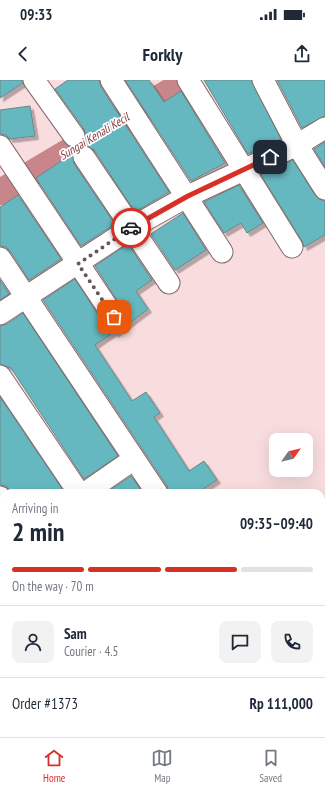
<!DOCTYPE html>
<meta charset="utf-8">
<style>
:root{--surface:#fff;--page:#f2f2f3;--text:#1f2937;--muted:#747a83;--line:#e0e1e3;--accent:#d93025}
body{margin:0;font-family:"PT Sans Narrow",sans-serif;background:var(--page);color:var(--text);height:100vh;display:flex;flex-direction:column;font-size:15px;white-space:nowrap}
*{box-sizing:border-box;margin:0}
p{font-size:13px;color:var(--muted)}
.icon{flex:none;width:22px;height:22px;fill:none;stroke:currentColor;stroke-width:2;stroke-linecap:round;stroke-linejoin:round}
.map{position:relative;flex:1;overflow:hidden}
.sheet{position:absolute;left:0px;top:409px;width:325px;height:248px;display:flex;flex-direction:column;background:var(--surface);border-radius:12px 12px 0 0;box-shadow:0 4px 16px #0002}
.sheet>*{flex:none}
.needle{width:26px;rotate:56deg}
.controls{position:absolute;left:269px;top:353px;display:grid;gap:8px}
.controls a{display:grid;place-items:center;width:44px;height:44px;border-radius:8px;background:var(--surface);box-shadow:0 4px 16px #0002;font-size:20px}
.pin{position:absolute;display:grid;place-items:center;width:34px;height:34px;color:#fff;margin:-17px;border-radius:8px;box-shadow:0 2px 6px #0006}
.courier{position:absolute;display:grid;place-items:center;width:40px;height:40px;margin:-20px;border:3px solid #d93025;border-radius:50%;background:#fff;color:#222;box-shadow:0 1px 5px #0007}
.headline em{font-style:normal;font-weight:700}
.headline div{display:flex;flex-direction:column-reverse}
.headline{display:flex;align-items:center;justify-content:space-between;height:68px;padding:0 12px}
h1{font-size:26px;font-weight:700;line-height:30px}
.bar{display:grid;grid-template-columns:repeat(4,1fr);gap:6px 4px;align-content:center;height:48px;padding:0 12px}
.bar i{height:5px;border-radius:3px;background:var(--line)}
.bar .selected{background:var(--accent)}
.bar p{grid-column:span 4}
.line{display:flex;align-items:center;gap:10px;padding:0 12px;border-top:1px solid var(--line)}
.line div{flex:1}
.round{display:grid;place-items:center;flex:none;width:42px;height:42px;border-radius:8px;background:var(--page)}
.status{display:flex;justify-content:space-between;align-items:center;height:28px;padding:0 20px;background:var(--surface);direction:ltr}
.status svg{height:11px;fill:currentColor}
header{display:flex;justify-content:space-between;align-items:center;height:52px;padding:0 12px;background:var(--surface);font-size:18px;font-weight:700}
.dock{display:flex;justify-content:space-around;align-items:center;height:56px;border-top:1px solid var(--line);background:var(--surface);font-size:11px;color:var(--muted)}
.dock a{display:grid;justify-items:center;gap:2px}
.dock .selected{color:var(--accent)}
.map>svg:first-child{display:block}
.built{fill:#f1cdce}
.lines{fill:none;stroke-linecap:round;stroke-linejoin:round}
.river{stroke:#c8868a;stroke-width:26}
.building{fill:#66b8c0;stroke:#6a8588;filter:url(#shadow)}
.minor-casing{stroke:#826a6b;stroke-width:23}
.minor{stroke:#fff;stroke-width:21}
.done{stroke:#655657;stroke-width:4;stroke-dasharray:0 7.2}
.route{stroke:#d93025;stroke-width:5}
.labels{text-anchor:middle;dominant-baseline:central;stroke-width:3.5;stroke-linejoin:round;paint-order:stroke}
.water-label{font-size:12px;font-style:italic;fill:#8a3942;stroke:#fff}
</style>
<div class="status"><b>09:33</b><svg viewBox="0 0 49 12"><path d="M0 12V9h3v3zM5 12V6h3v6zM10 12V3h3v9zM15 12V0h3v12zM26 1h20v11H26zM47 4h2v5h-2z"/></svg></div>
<header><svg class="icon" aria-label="back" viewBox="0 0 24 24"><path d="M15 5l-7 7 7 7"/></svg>Forkly<svg class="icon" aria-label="share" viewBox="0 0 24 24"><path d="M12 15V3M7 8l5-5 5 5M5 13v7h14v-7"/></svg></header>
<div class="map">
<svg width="325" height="657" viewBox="0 0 325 657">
<defs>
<filter id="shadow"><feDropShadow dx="3.5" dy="3.5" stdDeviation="0" flood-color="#0004"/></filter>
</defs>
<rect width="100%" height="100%" fill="#f9ddde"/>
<!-- built -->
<path class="built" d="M85,653H272L275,657H80Z"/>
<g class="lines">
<!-- river -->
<path class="river" d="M0,112L189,0"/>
</g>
<!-- building -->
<g class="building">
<path d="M0,0H22L23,3L0,18Z"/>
<path d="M68,0H99L101,7L169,112L135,132L94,70L85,65L86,55L84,49L55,9Z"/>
<path d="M125,0H149L164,22L181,11L225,83L191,101Z"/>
<path d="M204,0H251L281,59L248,74Z"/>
<path d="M277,0H325V36L302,48Z"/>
<path d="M30,26L35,56L10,59L6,55L0,54V30Z"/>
<path d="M325,62V87L314,69Z"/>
<path d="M73,73L74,84L115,144L81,166L36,98Z"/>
<path d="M293,80L315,115L319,119L325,121V155L304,167L302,161L261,95Z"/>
<path d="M239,105L263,143L247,153L241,143L224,153L204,122Z"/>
<path d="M18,115L61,179L29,200L10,171L6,167L0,166V127Z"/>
<path d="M183,133L206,170L175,190L151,154Z"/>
<path d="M128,164L152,200L136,211L148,229L115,254L114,252L95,265L132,321L146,312L160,333L154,337L189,391L204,381L217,400L197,413H169L167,406L43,220L75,199L104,244L108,248L114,249L120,247L125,242L126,237L124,231L95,186Z"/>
<path d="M0,200L9,214L0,220Z"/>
<path d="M23,233L118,376L84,399L11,288L0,284V246L7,244Z"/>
<path d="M0,317L65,413H12L6,406L0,405Z"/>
<path d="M131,396L143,413H106Z"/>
</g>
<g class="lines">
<!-- minor casing -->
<g class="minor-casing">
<g id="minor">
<path d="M34,0L74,56"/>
<path d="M111,0L222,172"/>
<path d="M188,0L292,167"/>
<path d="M263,0L297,65L325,109"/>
<path d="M0,66L114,237"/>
<path d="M84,77L169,203"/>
<path d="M0,178L157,413"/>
<path d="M0,234L131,148L188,116L297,65L325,48"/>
<path d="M0,296L79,413"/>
<path d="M85,413L134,379"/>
<path d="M0,417L4,423"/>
<path d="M0,470L4,467"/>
<path d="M54,653L56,657"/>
</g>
</g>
<!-- minor -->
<use href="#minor" class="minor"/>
</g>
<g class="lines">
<!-- done -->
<path class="done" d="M114,237L78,184L131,148"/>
<!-- route -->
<path class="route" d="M131,148L188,116L270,77"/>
</g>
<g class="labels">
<!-- water labels -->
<g class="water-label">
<text transform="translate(94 56) rotate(-31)">Sungai Kenali Kecil</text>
</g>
</g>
</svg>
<div class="controls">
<a><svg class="needle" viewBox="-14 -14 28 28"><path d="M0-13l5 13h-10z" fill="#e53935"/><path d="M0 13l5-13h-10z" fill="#747a83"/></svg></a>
</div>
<div class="pin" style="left:114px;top:237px;background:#ea580c"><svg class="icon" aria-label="bag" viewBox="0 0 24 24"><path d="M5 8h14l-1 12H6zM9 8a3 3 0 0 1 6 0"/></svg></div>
<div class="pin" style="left:270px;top:77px;background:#1f2937"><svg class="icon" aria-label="home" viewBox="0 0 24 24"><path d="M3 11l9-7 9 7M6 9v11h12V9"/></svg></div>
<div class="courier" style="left:131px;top:148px"><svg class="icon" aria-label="car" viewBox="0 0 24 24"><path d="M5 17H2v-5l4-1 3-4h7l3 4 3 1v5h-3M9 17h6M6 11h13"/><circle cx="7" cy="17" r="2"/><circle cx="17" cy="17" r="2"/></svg></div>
<section class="sheet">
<div class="headline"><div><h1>2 min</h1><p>Arriving in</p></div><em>09:35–09:40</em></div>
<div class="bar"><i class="selected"></i><i class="selected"></i><i class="selected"></i><i></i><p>On the way · 70 m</p></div>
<div class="line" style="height:72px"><a class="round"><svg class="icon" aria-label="person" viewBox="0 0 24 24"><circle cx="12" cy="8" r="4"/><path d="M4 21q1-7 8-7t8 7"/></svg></a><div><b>Sam</b><p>Courier · 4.5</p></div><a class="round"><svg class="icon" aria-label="chat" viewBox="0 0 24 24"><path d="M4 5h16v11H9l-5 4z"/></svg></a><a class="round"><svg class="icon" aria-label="phone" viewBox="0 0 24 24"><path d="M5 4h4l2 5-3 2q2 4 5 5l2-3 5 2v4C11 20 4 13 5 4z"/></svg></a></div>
<div class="line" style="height:52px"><div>Order #1373</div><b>Rp 111,000</b></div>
</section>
</div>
<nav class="dock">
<a class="selected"><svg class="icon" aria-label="home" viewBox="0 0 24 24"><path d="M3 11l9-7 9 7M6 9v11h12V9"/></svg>Home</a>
<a><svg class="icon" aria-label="map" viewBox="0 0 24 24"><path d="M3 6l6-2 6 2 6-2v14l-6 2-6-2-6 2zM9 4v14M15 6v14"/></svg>Map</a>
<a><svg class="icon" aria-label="saved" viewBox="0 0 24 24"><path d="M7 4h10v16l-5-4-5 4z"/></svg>Saved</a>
</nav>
